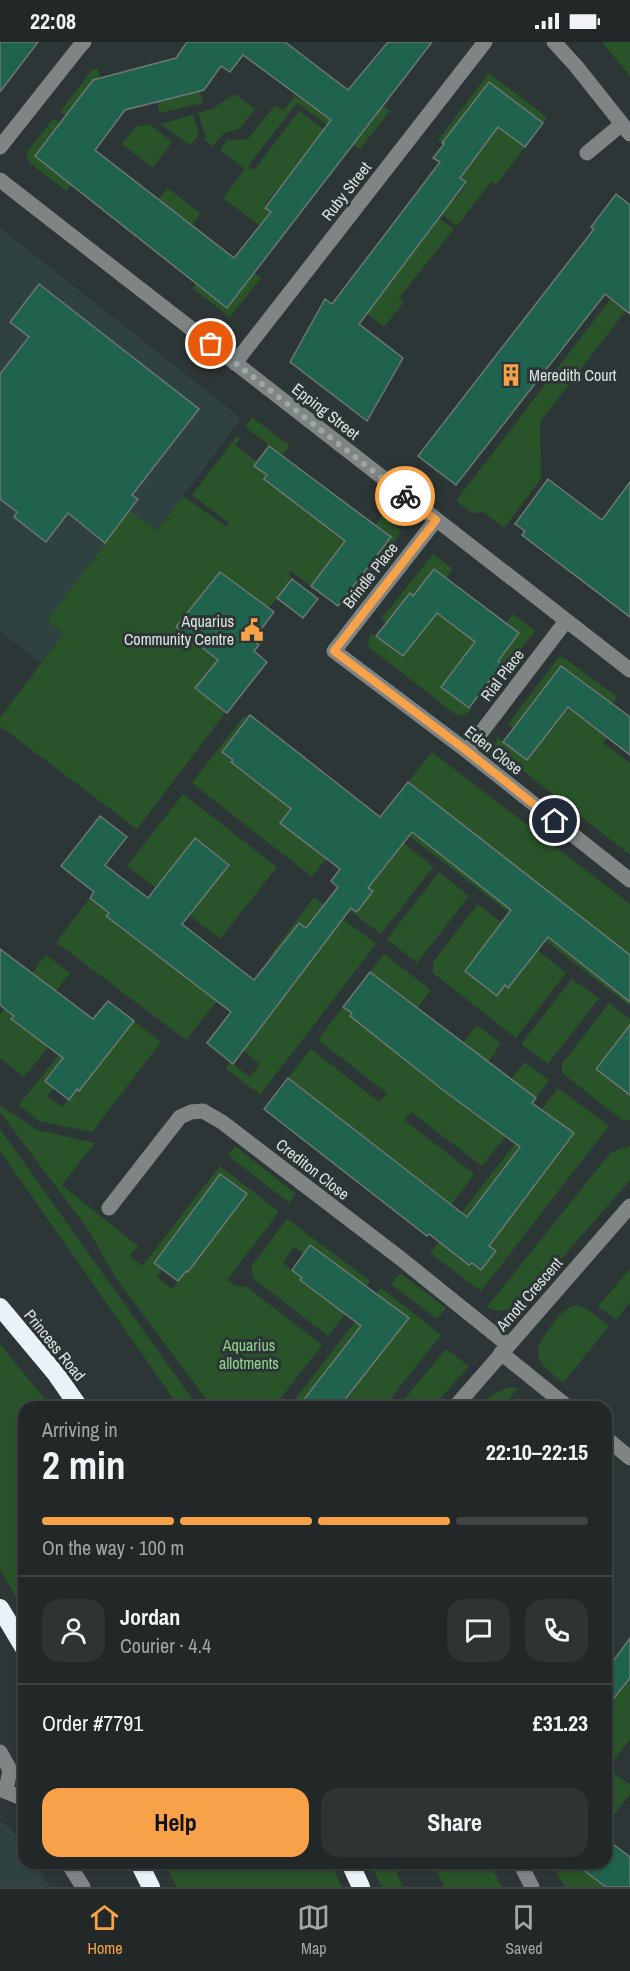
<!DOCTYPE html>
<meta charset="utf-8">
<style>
:root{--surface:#222828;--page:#2e3434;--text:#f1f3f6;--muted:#a2a6a8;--line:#3f4445;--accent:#f7a248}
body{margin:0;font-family:"Archivo Narrow",sans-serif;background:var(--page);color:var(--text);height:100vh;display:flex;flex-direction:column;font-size:22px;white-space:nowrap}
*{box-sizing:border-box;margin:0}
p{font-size:20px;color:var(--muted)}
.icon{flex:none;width:33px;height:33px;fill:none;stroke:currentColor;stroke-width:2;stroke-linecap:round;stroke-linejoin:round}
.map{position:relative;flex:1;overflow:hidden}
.sheet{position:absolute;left:18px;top:1359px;width:594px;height:468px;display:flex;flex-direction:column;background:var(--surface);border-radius:18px;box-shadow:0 2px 4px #0004,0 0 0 2px var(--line)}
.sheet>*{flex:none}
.pin{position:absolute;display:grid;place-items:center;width:51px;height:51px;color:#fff;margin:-26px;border:3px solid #fff;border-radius:50%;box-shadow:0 2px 6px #0007}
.courier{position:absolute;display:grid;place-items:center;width:60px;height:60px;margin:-30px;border:4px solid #f7a248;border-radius:50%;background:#fff;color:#222;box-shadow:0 2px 8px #0007}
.overview em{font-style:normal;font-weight:700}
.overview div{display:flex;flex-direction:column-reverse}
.overview{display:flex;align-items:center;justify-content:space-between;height:102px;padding:0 24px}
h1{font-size:39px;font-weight:700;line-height:45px}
.bar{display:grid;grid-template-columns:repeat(4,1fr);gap:9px 6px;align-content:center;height:72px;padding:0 24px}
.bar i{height:8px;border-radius:4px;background:var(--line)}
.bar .current{background:var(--accent)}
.bar p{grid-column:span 4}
.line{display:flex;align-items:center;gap:15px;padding:0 24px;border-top:2px solid var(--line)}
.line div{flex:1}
.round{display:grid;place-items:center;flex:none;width:63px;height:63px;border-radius:18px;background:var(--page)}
.action{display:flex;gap:12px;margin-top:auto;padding:12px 24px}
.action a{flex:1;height:69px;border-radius:18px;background:var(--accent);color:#111;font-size:24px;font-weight:700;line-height:69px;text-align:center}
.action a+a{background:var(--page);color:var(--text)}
.status{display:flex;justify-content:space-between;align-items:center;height:42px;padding:0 30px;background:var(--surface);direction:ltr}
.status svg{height:16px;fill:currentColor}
.menu{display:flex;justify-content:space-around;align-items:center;height:84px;border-top:2px solid var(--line);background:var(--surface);font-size:16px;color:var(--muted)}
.menu a{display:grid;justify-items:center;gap:3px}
.menu .current{color:var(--accent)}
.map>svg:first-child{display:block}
.built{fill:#2f4141}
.green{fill:#295328;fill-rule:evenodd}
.building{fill:#1f624e;stroke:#6e7774;stroke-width:1.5;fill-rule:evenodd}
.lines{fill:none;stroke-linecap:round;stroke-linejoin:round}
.minor{stroke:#7f8485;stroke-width:15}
.highway{stroke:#e8f3f7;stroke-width:18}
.done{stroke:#9fa6a6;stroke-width:6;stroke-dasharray:0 10.8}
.route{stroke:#f7a248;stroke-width:8}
.labels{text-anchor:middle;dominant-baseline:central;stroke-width:6;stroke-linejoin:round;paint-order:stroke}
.street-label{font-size:16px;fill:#dde3e3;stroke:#2d3636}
.poi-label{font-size:16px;fill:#dde3e3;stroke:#2d3636;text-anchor:start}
.park-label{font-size:16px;fill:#8fd58b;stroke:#2d3636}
</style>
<div class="status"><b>22:08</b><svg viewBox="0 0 49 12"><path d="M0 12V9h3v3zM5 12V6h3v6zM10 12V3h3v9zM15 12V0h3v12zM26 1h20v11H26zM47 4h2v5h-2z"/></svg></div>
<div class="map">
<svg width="630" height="1845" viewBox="0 0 630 1845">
<rect width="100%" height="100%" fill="#2d3636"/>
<!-- built -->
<g class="built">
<path d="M0,186L241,376L157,489L130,469L47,580L63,592L41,621L0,589Z"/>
<path d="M0,1779L11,1787L24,1806V1821H34L50,1845H0Z"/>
</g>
<!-- green -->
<g class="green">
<path d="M602,0H630V34Z"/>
<path d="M98,26L100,36L93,38L66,74L60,70L91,29Z"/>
<path d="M323,28L352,50L334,88L297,61L248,124L254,128L299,69L324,87L311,105L318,110L307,123L300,118L288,135L295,140L285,152L277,147L264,164L271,170L260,184L223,156L245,127L220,108L227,98L248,97L275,63L283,69L295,54L300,57Z"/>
<path d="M489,31L547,75L543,81L489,40L442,101L438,98Z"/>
<path d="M199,49L203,61L160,71L157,60Z"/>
<path d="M235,52L255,67L239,87L224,91L213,104L204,98L206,95L198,71L212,67Z"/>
<path d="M383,64L390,69L360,107L353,103Z"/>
<path d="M193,73L199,93L190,103L160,82Z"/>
<path d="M54,76L60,81L35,114L71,143L66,149L29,120L26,111Z"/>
<path d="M149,82L172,100L153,126L122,102L135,85Z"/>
<path d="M501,82L525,105L496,143L491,140L457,184L436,168L446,154L454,159L467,142L460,136Z"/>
<path d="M168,146L200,171L192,183L159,157Z"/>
<path d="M439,176L454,187L399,256L404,260L384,285L340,251L343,248L362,262L402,224L416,207L418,189L425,194Z"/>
<path d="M254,231L261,236L230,275L192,246L196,241L227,266Z"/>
<path d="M621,243L630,263L540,380L541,437L504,486L483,470L472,471L456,459Z"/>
<path d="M252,375L290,404L282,413L245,385Z"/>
<path d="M237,394L240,397L235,403L257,420L254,424L267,433L264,438L281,450L286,444L315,466L310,473L345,499L311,544L290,529L289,532L292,537L269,566L220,530L177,584L218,618L196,646L226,670L137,787L0,684V676L63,592L47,579L130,469L157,489L183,454L227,485L229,481L192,453Z"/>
<path d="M382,474L402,489L353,552L349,549L375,484Z"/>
<path d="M433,512L453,527L446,536L434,527L413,554L410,551L386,581L381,577Z"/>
<path d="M437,571L476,600L441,645L471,668L464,674L455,672L370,606L368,601L371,591L403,614Z"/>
<path d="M513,572L535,589L483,656L479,653L502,623L498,619L519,591L506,581Z"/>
<path d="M563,615L617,655L612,662L561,624L513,686L508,682L558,616Z"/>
<path d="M569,663L609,693L603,701L630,721V813L498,709L495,704L497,695L527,718Z"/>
<path d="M244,674L248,677L222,710L233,718L231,720L291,766L280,781L304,799L317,783L336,804L312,835L192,741Z"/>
<path d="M432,710L630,862V917C617,902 603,892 585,882L587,879L571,867L568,870L408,740Z"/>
<path d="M183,752L277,825L220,897L189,873L229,822L195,796L156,846L127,824Z"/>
<path d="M385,769L412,790L419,781L417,794L508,865L548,881V896L630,959V964L382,773Z"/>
<path d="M404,801L433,825L381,892L349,868L351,865L357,870L373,850L368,846Z"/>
<path d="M439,830L469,854L417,921L387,897Z"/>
<path d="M314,855L376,902L260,1053L225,1026L230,1020L250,1035L260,1022L241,1007L265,977L267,978L277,965L274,963L301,933L299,931L325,901L299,881L281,904L283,919L272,911Z"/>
<path d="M90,856L109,871L107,874L217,959L186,998L56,900Z"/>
<path d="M478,862L502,881L497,953L505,943L508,946L537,908L566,931L516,996L433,931V920Z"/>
<path d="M384,912L431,948L417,966L370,930Z"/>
<path d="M46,913L70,931L56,949L32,931Z"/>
<path d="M572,937L599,956L548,1022L521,1002Z"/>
<path d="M609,961L630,977V983L596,1027L628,1052L630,1050V1078H622L562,1031V1022Z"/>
<path d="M343,965L352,971L350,975L364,986L367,982L443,1048L506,1094L482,1124L411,1070L404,1078L474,1132L449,1166L442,1156L288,1036L311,1007L379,1060L387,1051L318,998Z"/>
<path d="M5,966L14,974L11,977L48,1005L24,1035L0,1016V972Z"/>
<path d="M134,979L161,1000L92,1090L39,1079L19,1063L85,980L63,1015L45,1039L54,1046L47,1054L62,1065L77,1047L79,1048Z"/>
<path d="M477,983L501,1002L488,1020L463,1001Z"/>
<path d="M525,1020L549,1038L536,1056L511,1037Z"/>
<path d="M558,1046L609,1084L481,1249L430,1211ZM546,1071L573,1091L488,1203L495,1209L481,1228L472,1221L469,1223L452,1210V1195Z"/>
<path d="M0,1063L37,1088L95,1101L62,1143L138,1204L130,1214L142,1224L220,1124L279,1170L227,1238L235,1244L247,1245L322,1303L274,1365H212L116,1236L87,1186L0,1070ZM220,1132L247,1153L220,1183L222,1185L195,1215L198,1218L189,1230L186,1229L172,1247L157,1235L163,1227L154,1220L196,1165L211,1162L202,1155Z"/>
<path d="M0,1087L198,1365H179L0,1109Z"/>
<path d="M235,1104L296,1152L289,1161L228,1113Z"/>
<path d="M630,1104V1138L523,1261C510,1270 501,1270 486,1266L611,1110Z"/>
<path d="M287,1177L370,1239L366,1245L310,1203L303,1211L294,1205L283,1221L302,1236L300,1238L345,1272L328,1294L253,1236L251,1225Z"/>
<path d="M630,1227V1260L616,1278L598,1264Z"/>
<path d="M400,1231L446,1266L437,1277L391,1242Z"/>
<path d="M381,1246L441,1293L384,1365H335L349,1352L408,1276L383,1256L315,1343L316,1358L307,1352L297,1365H289Z"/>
<path d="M577,1263L587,1267L609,1284L563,1341C537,1319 528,1313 552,1283C560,1273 564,1266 577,1263Z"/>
<path d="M0,1302L51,1365H24V1569L0,1527Z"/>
<path d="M446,1307L469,1324L433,1365H398Z"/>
<path d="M512,1345L518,1346L502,1365H479C489,1354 497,1348 512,1345Z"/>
<path d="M630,1631V1697L606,1728V1662C617,1653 625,1644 630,1631Z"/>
<path d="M614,1731L630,1743V1752L615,1772L606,1766V1741Z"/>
<path d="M164,1821H331L342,1845H177Z"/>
<path d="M370,1821H392L403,1845H382Z"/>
<path d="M433,1821H489L502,1845H444Z"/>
<path d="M553,1821H575L614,1845H565L556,1830L559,1826Z"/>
</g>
<!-- building -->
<g class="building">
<path d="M0,0H38L0,50Z"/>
<path d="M187,0H285L348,48L388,0H432L227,266L35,114L93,38L176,16ZM243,13L331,78L265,166L271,170L234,216L95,108L125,68L204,48L221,24L230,30Z"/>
<path d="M489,40L543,81L525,105L498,85L460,136L466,140L359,282L403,316L367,379L290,320L325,257L332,262L390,186L440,120L433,116L444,102L442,101Z"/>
<path d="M616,152L630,163V272L605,252L456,443L418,414L594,187L591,185Z"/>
<path d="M39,242L199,367L132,453L138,457L105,501L68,471L46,500L14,475L17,470L0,457V332L29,295L10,280Z"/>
<path d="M269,404L391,495L338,564L311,544L345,499L264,437L267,433L254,424Z"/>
<path d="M548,437L602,478L630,440V575L522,493L525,489L515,482Z"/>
<path d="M434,527L519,591L498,619L502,622L469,666L441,645L475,600L437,571L403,614L376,594L410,551L413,554Z"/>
<path d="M220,530L274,570L253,598L259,603L254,609L267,620L227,671L195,646L218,618L176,585Z"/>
<path d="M292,537L318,557L303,576L277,556Z"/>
<path d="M561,624L630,675V713L568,665L527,718L503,700Z"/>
<path d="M250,673L380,775L408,740L630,913V960L548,895L508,946L505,943L497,954L465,929L511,868L412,790L368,846L373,849L357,870L351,866L233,1022L207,1001L231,970L106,874L109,871L90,856L94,850L61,824L100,774L127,795L105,823L148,856L195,796L229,823L182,882L254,938L299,881L306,886L338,845L331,839L340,827L280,781L291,767L231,720L233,718L222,710Z"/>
<path d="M0,907L93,977L108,959L134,979L79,1049L77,1047L69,1058L45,1039L63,1016L11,977L14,974L0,963Z"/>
<path d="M370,930L536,1056L532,1061L574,1091L489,1204L496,1209L481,1228L472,1221L469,1223L429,1192L427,1194L264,1067L288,1036L467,1175L520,1105L443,1048L350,974L352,971L343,965Z"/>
<path d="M630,983V1053L596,1027Z"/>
<path d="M220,1132L247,1152L188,1230L186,1229L178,1239L154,1221Z"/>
<path d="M310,1203L409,1276L339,1365H298L361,1284L300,1238L302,1236L292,1228Z"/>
<path d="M630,1596V1636L606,1666V1629Z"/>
<path d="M606,1797L630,1815V1845H606L574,1821H606Z"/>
</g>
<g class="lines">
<!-- minor -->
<g class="minor">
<path d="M554,0L576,24L630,92"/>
<path d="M0,105L80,4L84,0"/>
<path d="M587,111L622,82"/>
<path d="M0,138L630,628"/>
<path d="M235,321L485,0"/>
<path d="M436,478L334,609L467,709L630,838"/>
<path d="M467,709L566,579"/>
<path d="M109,1166L180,1075L191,1070L203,1069L222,1080L400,1216L508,1303"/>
<path d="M501,1311L568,1365"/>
<path d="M455,1365L630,1164"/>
<path d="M606,1396L630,1416"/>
<path d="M0,1710L10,1728L6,1748"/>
<path d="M0,1747L24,1757"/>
<path d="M68,1821L83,1845"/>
<path d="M520,1821L532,1845"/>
</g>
<!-- highway -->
<g class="highway">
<path d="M0,1265L56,1332L79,1365"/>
<path d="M0,1566L24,1606"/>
<path d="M139,1821L151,1845"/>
<path d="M350,1821L361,1845"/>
</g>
</g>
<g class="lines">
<!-- done -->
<path class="done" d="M211,302L405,454"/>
<!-- route -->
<path class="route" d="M405,454L436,478L334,609L467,709L555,779"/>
</g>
<!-- icons -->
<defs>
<g id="building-bare" transform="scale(1.8)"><path d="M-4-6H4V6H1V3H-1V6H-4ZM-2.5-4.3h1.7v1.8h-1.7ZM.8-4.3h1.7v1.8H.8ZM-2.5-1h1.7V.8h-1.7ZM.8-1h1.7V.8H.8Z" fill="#f7a248" stroke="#2d3636" stroke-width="2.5" paint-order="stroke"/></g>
<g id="civic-bare" transform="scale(1.8)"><path d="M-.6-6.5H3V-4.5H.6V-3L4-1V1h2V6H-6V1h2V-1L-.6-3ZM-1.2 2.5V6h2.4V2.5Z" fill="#f7a248" stroke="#2d3636" stroke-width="2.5" paint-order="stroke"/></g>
</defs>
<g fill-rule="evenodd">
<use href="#building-bare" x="511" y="333"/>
<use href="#civic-bare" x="252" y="588"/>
</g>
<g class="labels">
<!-- street labels -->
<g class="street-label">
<text transform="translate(346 149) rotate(-52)">Ruby Street</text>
<text transform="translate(326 369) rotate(38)">Epping Street</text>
<text transform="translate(370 533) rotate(-52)">Brindle Place</text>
<text transform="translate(502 633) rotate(-53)">Rial Place</text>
<text transform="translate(494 708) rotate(38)">Eden Close</text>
<text transform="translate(313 1127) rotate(38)">Crediton Close</text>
<text transform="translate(529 1252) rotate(-49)">Arnott Crescent</text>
<text transform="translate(55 1303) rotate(51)">Princess Road</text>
</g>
<!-- poi labels -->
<g class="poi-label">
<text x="529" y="333">Meredith Court</text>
<text x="234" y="579" text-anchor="end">Aquarius<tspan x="234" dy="18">Community Centre</tspan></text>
</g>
<!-- park labels -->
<g class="park-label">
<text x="249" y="1303">Aquarius<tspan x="249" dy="18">allotments</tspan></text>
</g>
</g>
</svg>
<div class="pin" style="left:211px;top:302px;background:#ea580c"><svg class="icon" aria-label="bag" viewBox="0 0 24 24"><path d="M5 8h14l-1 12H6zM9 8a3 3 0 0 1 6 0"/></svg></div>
<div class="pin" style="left:555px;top:779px;background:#1f2937"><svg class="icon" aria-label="home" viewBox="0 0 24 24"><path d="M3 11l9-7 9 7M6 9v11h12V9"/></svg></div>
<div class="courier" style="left:405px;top:454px"><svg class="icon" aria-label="bike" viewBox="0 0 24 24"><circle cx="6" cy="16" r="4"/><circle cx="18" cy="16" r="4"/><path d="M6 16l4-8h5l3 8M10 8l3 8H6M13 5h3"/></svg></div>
<section class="sheet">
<div class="overview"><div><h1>2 min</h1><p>Arriving in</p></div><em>22:10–22:15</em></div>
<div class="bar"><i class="current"></i><i class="current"></i><i class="current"></i><i></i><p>On the way · 100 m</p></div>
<div class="line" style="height:108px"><a class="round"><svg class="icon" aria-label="person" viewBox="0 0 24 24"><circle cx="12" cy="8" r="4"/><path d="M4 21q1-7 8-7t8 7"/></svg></a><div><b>Jordan</b><p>Courier · 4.4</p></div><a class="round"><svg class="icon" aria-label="chat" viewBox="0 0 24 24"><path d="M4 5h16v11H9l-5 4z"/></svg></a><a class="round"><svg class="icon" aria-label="phone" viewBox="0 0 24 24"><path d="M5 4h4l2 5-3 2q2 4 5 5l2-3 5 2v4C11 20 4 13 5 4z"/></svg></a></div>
<div class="line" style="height:78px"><div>Order #7791</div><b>£31.23</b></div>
<div class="action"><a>Help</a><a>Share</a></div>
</section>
</div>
<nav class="menu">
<a class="current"><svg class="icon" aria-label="home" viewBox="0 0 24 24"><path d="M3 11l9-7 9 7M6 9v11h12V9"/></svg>Home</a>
<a><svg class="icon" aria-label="map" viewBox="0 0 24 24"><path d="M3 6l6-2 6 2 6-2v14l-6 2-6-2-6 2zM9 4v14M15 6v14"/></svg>Map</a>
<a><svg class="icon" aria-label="saved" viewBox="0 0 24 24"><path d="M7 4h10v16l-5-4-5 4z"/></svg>Saved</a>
</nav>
